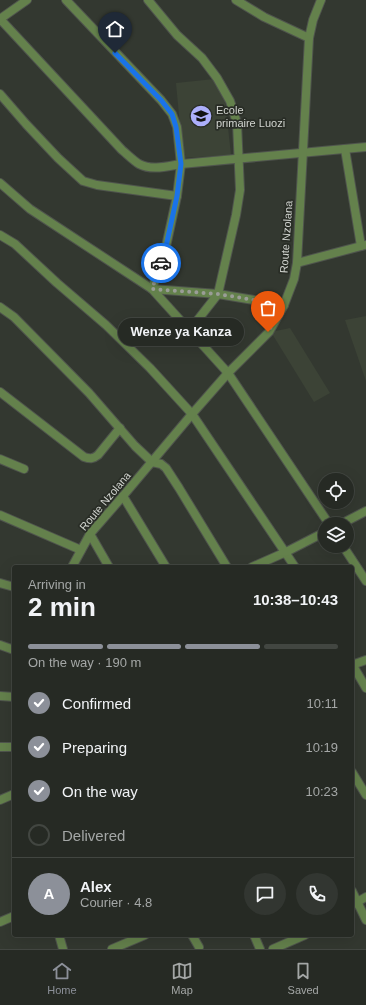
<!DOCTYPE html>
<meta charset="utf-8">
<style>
:root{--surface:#262a24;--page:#323631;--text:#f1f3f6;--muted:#a4a7a6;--line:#424641;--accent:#8c9099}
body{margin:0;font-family:Helvetica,sans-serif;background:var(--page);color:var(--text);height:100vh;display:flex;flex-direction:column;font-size:15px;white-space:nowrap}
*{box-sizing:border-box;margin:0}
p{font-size:13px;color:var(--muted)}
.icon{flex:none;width:22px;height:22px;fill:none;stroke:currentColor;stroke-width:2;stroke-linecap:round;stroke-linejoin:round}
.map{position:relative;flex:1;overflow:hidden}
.sheet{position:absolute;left:12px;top:565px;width:342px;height:372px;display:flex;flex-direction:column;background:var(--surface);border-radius:4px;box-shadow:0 4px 16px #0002,0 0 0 1px var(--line)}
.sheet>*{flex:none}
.tools{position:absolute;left:318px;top:473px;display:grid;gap:8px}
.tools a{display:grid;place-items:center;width:36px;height:36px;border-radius:50%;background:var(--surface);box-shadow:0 4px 16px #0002,0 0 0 1px var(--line);font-size:20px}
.pin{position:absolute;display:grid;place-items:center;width:34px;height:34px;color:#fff;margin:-41px -17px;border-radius:50% 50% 50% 0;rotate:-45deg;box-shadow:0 0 4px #0007}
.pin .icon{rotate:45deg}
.courier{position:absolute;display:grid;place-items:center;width:40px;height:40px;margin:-20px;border:3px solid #1a73e8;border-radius:50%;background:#fff;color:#222;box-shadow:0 1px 5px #0007}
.bubble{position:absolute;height:28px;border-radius:14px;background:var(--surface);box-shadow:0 4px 16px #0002,0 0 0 1px var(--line);font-size:13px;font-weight:700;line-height:28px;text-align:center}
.headline em{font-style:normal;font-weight:700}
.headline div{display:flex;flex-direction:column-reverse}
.headline{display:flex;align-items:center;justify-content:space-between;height:68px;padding:0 16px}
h1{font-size:26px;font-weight:700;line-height:30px}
.bar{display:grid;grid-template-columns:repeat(4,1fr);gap:6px 4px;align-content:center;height:48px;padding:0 16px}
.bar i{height:5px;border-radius:3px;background:var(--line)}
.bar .active{background:var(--accent)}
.bar p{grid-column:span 4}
.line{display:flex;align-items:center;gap:10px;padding:0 16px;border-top:1px solid var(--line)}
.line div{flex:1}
.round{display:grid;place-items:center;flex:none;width:42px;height:42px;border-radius:21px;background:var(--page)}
ol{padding:0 16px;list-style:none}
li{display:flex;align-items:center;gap:12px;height:44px}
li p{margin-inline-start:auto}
li .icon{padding:4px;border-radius:50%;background:var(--accent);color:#fff;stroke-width:4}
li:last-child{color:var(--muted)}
li i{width:22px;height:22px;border:2px solid var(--line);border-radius:50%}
.dock{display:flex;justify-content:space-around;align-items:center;height:56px;border-top:1px solid var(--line);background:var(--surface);font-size:11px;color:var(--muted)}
.dock a{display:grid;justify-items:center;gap:2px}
.dock .active{color:var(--accent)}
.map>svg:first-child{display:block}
.built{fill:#3c4336}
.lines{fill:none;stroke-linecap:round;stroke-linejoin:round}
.minor-casing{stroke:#4f544d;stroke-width:10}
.minor{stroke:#64814c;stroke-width:8}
.done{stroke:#9a9d97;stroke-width:4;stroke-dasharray:0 7.2}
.route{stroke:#1a73e8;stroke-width:5}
.labels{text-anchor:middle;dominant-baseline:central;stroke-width:3.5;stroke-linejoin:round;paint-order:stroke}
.poi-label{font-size:11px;fill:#d1d4cf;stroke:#292d26;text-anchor:start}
.street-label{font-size:11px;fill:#d1d4cf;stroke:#292d26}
</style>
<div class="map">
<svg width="366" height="949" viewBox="0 0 366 949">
<rect width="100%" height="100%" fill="#333830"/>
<!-- built -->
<g class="built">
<path d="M214,79L225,100L231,155L183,158L176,83Z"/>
<path d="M366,316V381L345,320Z"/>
<path d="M290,328L330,393L314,402L271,332Z"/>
</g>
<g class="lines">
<!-- minor casing -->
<g class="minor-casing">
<g id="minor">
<path d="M66,0L161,100L172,114L177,127L181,164L177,196L165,251L152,289L218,294L284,305"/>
<path d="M148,0L177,35L202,58L217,78L230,101L237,123L240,190L236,215L218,294L189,331"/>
<path d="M236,0L264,17L309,38"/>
<path d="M0,19L122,150C127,154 133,160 139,164C152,171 168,166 181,164L366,147"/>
<path d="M0,19L27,0"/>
<path d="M0,94L26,124L58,158L83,181L97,185L177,196"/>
<path d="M345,149L361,246"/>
<path d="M0,183L30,209L152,289L228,373L329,524"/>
<path d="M0,235L15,244L57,283L106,325L150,368L192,414L295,567"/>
<path d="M297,263L365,245"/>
<path d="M0,307L14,317L89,393L135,446L152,462L161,464L166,468L179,488L227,567"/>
<path d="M0,392L84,457C90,459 93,459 98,455L120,428"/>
<path d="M0,459L24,469"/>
<path d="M123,496L166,567"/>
<path d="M0,515L81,550"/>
<path d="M341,524L366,511"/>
<path d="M90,534L109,567"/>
<path d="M343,546L366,581"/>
<path d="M72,567L90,534L123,496L192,414L228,373L269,332L284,305L294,279L297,263L309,38L313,20L321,0"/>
<path d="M252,567L286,552L325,532"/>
<path d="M0,583L14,587"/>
<path d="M0,645L14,650"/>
<path d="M352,664L366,688"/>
<path d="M352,665L366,660"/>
<path d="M0,696L14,697"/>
<path d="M0,747H14"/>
<path d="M352,772L366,795"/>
<path d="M0,800L14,794"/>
<path d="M352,891L366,920"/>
<path d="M352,905L366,897"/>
<path d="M0,922L14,916"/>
<path d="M59,935L63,949"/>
<path d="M192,935L199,947"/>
<path d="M254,935L260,949"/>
<path d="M112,949L145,935"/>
<path d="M273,949L305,935"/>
</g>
</g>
<!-- minor -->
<use href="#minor" class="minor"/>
</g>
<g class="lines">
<!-- done -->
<path class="done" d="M161,263L152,289L218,294L284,305L268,332"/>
<!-- route -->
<path class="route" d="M115,53L161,100L172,114L176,127L181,164L177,196L165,251L161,263"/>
</g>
<!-- icons -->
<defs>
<g id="school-disc" transform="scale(1.15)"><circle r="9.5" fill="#acaffb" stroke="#292d26"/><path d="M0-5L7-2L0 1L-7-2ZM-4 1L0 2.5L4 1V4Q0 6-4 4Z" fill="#111"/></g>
</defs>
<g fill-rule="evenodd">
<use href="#school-disc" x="201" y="116"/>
</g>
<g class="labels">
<!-- poi labels -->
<g class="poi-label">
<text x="216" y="110">Ecole<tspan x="216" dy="13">primaire Luozi</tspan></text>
</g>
<!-- street labels -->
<g class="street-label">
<text transform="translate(286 237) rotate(-86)">Route Nzolana</text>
<text transform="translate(105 501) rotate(-50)">Route Nzolana</text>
</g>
</g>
</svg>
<div class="tools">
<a><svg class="icon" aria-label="locate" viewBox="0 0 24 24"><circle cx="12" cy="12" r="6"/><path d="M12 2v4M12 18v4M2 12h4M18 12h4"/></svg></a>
<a><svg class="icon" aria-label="layers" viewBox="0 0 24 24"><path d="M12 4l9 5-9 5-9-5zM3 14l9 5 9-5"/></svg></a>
</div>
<div class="pin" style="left:268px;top:332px;background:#ea580c"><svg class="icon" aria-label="bag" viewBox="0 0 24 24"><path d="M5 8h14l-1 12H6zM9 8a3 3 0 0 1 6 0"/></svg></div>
<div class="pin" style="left:115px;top:53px;background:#1f2937"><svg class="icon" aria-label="home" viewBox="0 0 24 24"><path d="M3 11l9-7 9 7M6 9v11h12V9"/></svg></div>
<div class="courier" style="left:161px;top:263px"><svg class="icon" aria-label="car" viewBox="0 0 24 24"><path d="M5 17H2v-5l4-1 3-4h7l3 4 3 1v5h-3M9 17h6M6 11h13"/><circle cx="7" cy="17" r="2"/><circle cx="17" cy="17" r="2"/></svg></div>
<div class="bubble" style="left:118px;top:318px;width:126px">Wenze ya Kanza</div>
<section class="sheet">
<div class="headline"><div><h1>2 min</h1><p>Arriving in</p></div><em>10:38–10:43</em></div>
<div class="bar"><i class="active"></i><i class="active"></i><i class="active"></i><i></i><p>On the way · 190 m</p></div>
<ol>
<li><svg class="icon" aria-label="check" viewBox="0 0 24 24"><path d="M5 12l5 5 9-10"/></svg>Confirmed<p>10:11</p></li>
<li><svg class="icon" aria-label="check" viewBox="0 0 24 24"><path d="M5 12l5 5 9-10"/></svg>Preparing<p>10:19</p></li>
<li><svg class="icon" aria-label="check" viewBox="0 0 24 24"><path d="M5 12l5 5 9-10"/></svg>On the way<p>10:23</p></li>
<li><i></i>Delivered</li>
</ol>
<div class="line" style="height:72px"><b class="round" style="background:var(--accent);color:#fff">A</b><div><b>Alex</b><p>Courier · 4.8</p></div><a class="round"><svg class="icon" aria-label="chat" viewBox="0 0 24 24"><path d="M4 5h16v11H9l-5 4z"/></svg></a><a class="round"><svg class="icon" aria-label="phone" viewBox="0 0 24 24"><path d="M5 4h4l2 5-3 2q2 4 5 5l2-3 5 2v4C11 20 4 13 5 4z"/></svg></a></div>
</section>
</div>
<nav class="dock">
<a class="active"><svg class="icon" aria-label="home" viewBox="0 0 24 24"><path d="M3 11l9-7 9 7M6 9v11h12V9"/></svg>Home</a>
<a><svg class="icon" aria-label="map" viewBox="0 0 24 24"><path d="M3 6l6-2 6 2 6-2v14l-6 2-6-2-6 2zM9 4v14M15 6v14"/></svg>Map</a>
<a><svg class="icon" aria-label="saved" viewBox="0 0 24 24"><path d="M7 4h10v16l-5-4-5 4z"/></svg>Saved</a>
</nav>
